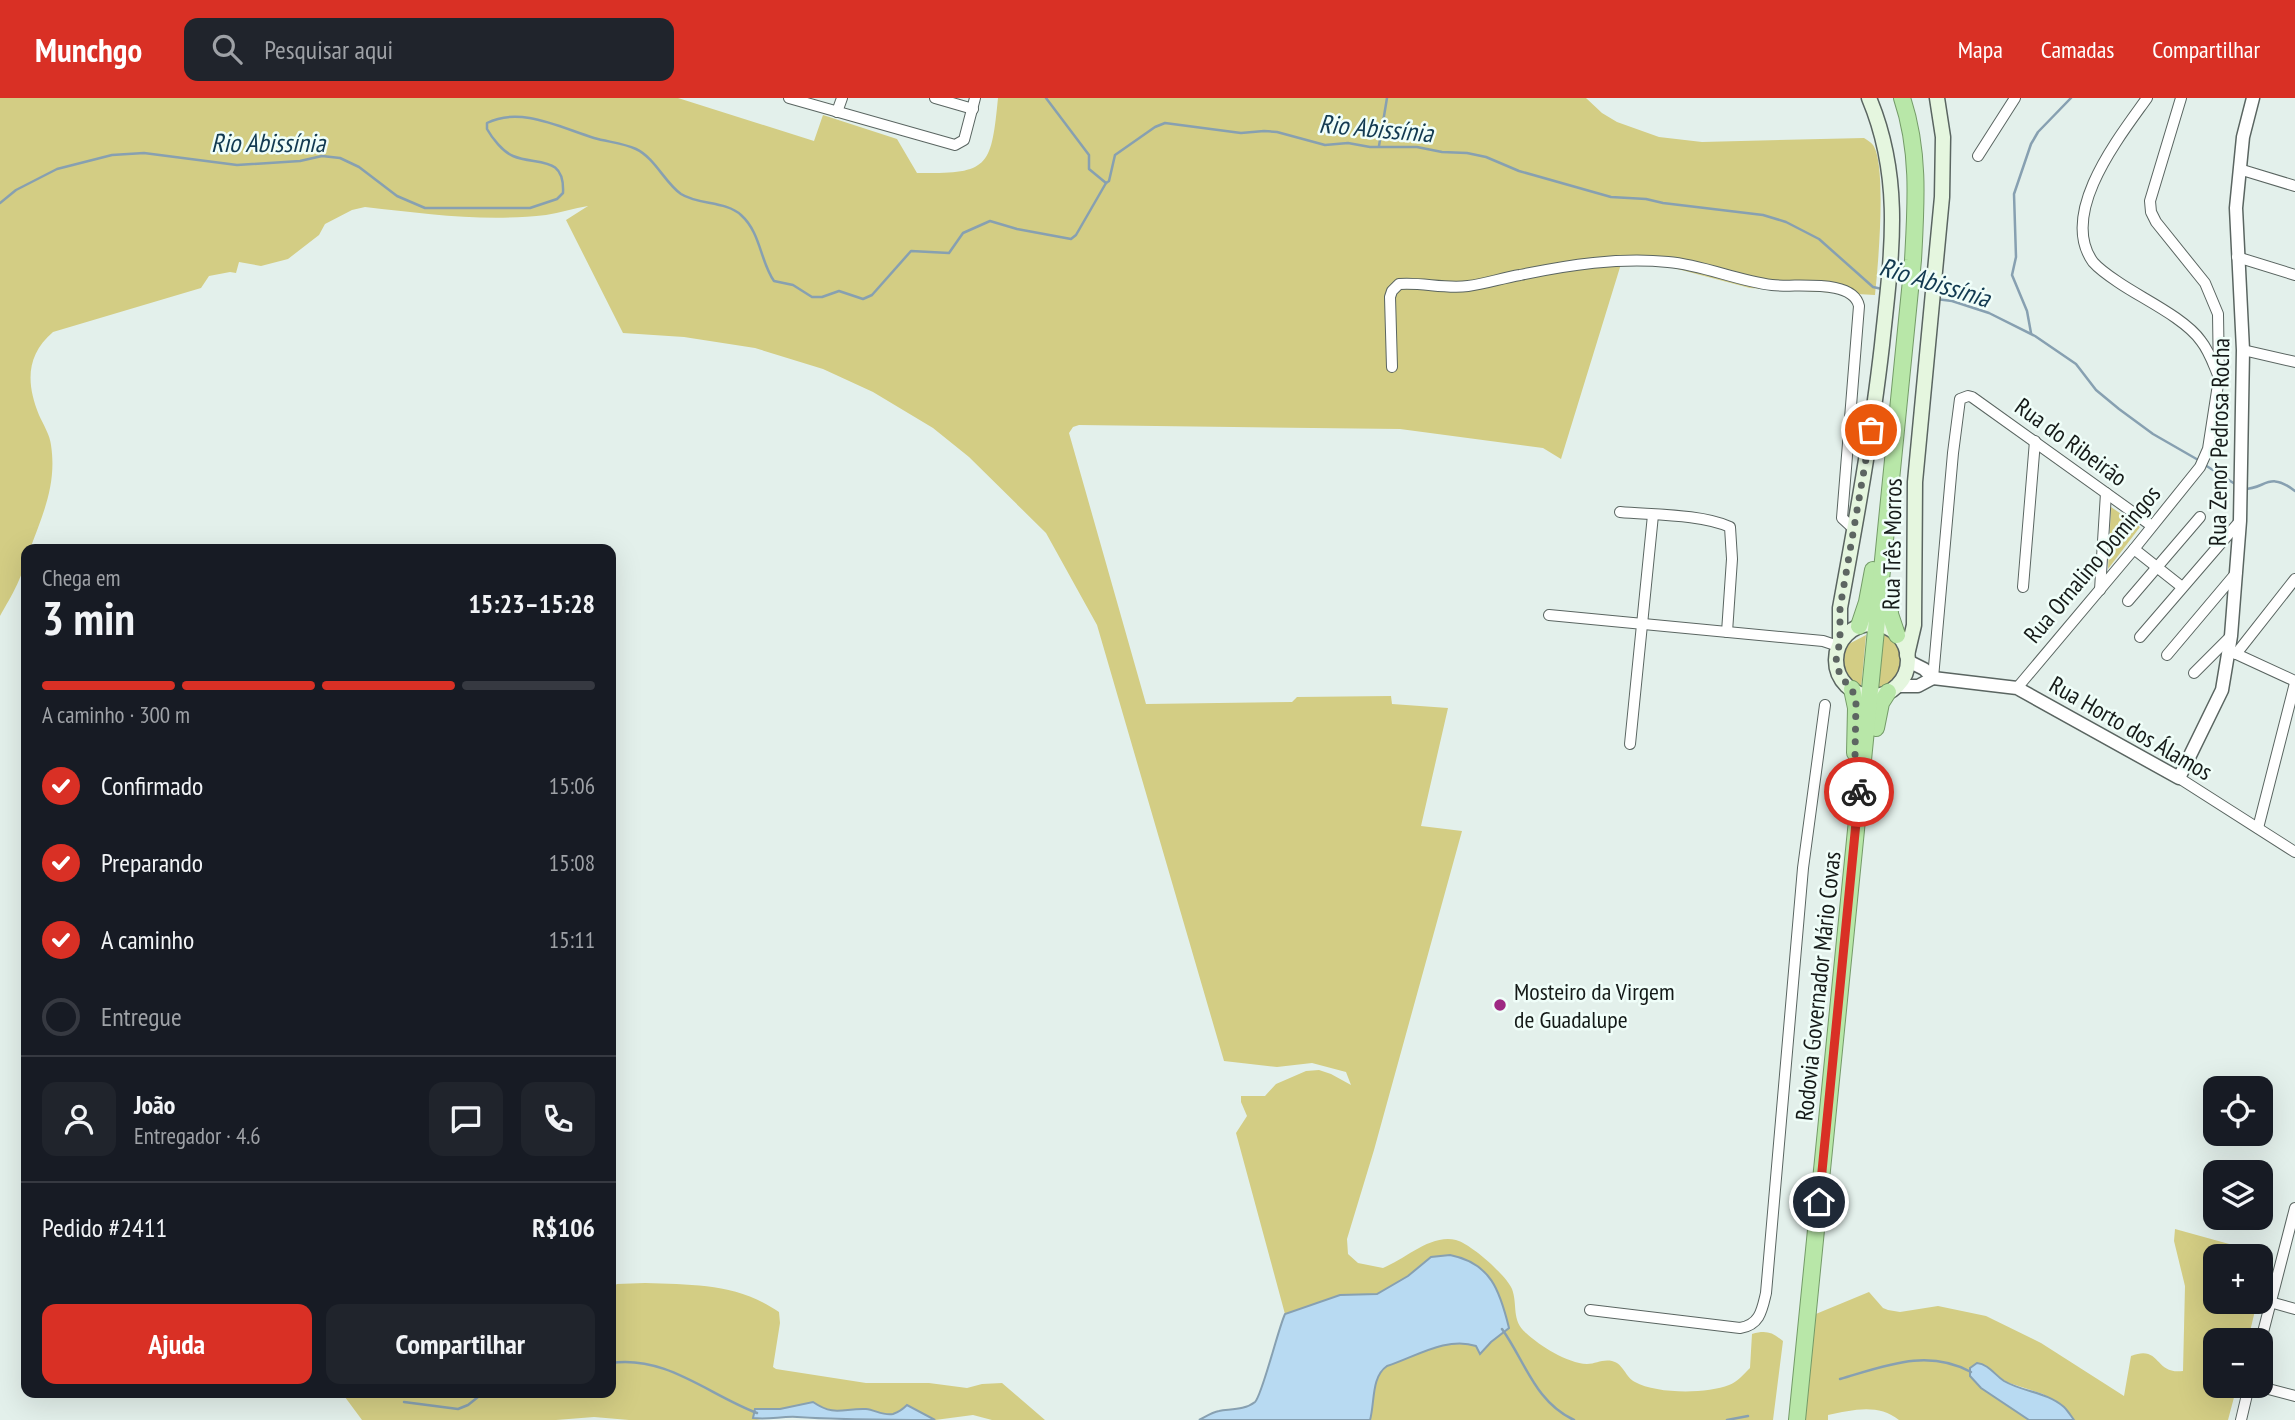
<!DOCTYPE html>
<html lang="pt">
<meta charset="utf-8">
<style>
:root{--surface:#171b24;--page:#20242c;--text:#f1f3f6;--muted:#9ea1a6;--line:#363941;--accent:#d93025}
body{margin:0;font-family:"PT Sans Narrow",sans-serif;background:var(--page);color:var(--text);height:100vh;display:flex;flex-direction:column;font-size:26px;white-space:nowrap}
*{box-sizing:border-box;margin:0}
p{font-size:23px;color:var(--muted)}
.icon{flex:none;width:38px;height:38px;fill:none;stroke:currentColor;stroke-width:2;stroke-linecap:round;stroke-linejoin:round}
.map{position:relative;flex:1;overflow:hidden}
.details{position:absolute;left:21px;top:446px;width:595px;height:854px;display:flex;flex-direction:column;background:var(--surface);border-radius:14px;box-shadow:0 7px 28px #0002}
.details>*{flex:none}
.tools{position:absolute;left:2203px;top:978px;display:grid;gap:14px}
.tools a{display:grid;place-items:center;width:70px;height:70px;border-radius:14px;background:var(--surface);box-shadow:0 7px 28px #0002;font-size:35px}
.pin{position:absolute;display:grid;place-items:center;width:60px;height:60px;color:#fff;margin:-30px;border:4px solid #fff;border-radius:50%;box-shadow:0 2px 7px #0007}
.courier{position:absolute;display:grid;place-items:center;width:70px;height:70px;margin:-35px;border:5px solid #d93025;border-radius:50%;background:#fff;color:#222;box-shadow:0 2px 9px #0007}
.headline em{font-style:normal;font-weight:700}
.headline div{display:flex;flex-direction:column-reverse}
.headline{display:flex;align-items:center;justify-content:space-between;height:119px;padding:0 21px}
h1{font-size:46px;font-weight:700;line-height:52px}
.bar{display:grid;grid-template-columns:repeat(4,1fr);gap:10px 7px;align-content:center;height:84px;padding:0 21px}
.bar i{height:9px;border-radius:5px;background:var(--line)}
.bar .on{background:var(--accent)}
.bar p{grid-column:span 4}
.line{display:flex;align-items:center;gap:18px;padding:0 21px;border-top:2px solid var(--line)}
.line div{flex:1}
.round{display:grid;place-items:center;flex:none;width:74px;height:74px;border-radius:14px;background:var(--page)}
ol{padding:0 21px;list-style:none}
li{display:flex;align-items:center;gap:21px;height:77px}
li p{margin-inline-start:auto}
li .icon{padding:7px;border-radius:50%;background:var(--accent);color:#fff;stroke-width:4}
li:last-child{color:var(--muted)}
li i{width:38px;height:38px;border:4px solid var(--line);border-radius:50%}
.button{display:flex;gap:14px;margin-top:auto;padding:14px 21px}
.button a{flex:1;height:80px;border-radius:14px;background:var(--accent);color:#fff;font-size:28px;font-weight:700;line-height:80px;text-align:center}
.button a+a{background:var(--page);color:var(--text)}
header{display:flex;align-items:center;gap:42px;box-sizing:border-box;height:98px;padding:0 35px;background:var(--accent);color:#fff}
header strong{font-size:33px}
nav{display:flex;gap:38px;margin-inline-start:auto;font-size:24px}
.search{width:490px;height:63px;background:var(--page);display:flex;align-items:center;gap:18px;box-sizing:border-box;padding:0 24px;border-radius:14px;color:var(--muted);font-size:26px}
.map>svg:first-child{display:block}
.green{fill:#d3cd84}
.water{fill:#b8daf2;stroke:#87a0b1;stroke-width:2}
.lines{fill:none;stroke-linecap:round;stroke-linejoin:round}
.stream{stroke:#87a0b1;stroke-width:2.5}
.minor-casing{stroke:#5a6561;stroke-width:12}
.tertiary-casing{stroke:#5a6561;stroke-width:15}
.secondary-casing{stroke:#5a6561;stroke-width:17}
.trunk-casing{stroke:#749b68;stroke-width:18}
.minor{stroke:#fff;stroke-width:10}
.tertiary{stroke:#fff;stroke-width:12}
.secondary{stroke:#e5f6df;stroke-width:14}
.trunk{stroke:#b8e7a8;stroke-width:16}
.done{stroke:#5d6562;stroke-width:7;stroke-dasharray:0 12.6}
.route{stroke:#d93025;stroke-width:9}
.poi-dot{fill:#9e2983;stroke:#f0fef9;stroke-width:2.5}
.labels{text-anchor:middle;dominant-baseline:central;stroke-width:5;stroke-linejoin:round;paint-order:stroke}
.street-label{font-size:24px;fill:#151a18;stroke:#f0fef9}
.poi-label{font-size:24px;fill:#151a18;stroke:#f0fef9;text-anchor:start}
.water-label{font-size:26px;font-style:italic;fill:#123a51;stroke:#f0fef9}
</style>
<header>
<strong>Munchgo</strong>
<div class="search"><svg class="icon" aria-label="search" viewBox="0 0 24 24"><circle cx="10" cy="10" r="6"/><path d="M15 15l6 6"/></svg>Pesquisar aqui</div>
<nav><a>Mapa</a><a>Camadas</a><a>Compartilhar</a></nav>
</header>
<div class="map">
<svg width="2295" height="1322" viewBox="0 0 2295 1322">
<rect width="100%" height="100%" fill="#e3f0eb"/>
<!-- green -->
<g class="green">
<path d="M0,0H678L814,43L823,17L897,41L917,75C989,76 991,70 998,0H1586L1602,15L1617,24L1659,39L1702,44L1864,40C1867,42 1871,44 1873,47C1887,67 1878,169 1875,197L1750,190L1666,168L1621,166L1561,361L1543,350L1400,331L1079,327L1073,329L1069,335L1146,606L1292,604L1297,599L1391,598L1392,606L1448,610L1421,728L1462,733L1374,1052L1347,1141L1348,1156L1358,1165L1383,1170C1406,1161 1430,1136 1456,1142C1471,1146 1506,1177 1512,1191C1518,1207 1511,1222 1526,1235C1540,1248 1567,1265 1587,1266C1596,1266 1602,1261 1612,1263C1624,1266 1625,1279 1635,1284C1656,1296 1707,1296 1729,1287C1737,1284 1744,1276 1750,1270L1752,1236C1766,1232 1772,1234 1783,1243L1773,1322H1370C1374,1304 1371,1279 1387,1268C1415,1259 1446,1238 1476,1248L1480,1256L1491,1244L1509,1230L1424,1164L1408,1178L1377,1196L1340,1197L1285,1216L1236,1035L1247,1018L1241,1004V998H1265L1276,986L1306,973L1319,972L1331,976L1351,987L1346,974L1312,965L1277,969L1224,963L1097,527L1046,435L969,359L933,330L873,294L823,271L755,250L684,239L623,235L566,122L588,108C574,110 560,115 546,117C484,124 427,116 365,109L352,112L325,126L319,137L288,161L261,168L239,164L236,175L230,174L209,178L201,190L53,234C26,257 26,285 39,317C43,326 50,337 51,347C57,386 43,416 30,451L26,452C26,476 11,498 0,518Z"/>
<path d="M2111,409L2140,429L2108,471Z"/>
<path d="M1883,536C1915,545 1908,582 1879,589Z"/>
<path d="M1866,537L1861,591L1846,584L1840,567L1845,548Z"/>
<path d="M2175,1131L2269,1157L2261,1189V1158H2216V1204H2257L2248,1242H2216V1288H2237L2228,1322H2074L2043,1296L2006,1284L1999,1279L2029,1322H1899C1878,1305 1852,1312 1828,1317V1322H1801L1811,1218L1869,1194L1883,1210L1888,1212L1900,1214L1938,1208L1986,1218L2041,1245L2124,1298L2131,1258C2161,1246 2154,1277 2183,1273L2185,1188L2174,1143Z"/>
<path d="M645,1185C694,1187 737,1185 779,1214L780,1225L773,1269L776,1271L866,1285H929L967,1290L982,1286L1002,1285L1045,1322H992L973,1317L935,1322L907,1307C903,1311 899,1314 893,1316C884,1318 875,1312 866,1311C843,1310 835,1319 813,1304L780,1311H756L753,1320L761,1322H629L594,1319L556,1322H362L342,1295H611V1190L617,1186Z"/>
</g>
<!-- water -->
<g class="water">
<path d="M1450,1157C1491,1165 1500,1193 1509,1230L1491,1244L1480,1256L1476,1248C1447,1238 1415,1259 1387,1268C1371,1279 1375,1304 1370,1322H1199C1205,1319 1212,1314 1219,1313C1231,1311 1245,1312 1255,1304C1262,1298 1278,1231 1285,1216L1340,1197L1377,1196L1408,1178L1431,1159Z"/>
<path d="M1977,1265C1988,1266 1995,1277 2004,1283C2023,1294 2047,1294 2064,1309C2068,1313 2071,1318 2074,1322H2029L1981,1290L1970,1278V1270Z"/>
<path d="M813,1304C835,1319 843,1310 866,1311C875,1312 884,1318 893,1316C899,1314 903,1311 907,1307L935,1322C889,1322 843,1322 797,1319C782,1318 769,1322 753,1320L755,1311H780Z"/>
</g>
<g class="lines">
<!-- stream -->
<g class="stream">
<path d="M1046,0L1089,57V71L1106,85"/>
<path d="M1379,48L1387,0"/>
<path d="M0,105L16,92L57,71L112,57L144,55L237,67L300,63L322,58L340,60L359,69L397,98L425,110H530L557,101L563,95C565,56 536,68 513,58C503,54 492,40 487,31V25C521,8 561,30 594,40C608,44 623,45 636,51C655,60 665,85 681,96C698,107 726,103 741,117C761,135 760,163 774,183L793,187L812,199H822L839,193L863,201L872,197L911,153L949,155L963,135L990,123L1017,131L1071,141L1076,137L1106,85L1109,83L1115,57L1155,29L1165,25L1241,35L1264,33L1277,34L1325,47L1348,45L1370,49H1417L1442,54L1467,55L1486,59L1519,73L1611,99L1646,101L1663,105L1763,117L1786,124L1819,141L1873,189L1882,191"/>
<path d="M1936,201L1952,203L1989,215L2035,238L2076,266L2096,292L2119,311L2153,336L2200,363"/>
<path d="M2031,235L2027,213L2012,177L2016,159L2014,96L2031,46L2038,34L2071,0"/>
<path d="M2205,367L2235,386"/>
<path d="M2243,391C2265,392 2268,372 2295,393"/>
<path d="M1502,1231C1525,1263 1535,1304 1574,1322"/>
<path d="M611,1265C666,1257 709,1297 757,1315"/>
<path d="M1840,1281C1885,1268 1927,1250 1971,1274"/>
<path d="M404,1304L458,1311L468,1307L483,1295"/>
<path d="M1727,1322L1748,1318"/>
</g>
<!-- minor casing -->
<g class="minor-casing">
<g id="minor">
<path d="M789,0L955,47L964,42L975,0"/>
<path d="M935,0L973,11"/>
<path d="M2147,0C2120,38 2058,115 2093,164C2100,172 2109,178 2118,184C2141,200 2185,220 2201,243C2209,253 2213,265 2218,277"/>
<path d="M837,14L842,0"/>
<path d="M1978,58L2015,0"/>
<path d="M2239,71L2295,88"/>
<path d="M2237,159L2295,177"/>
<path d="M2243,252L2295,264"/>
<path d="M1392,269L1390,199L1392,193L1399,186C1422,184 1444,191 1468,188C1485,186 1502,180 1520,177C1568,167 1619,159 1668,164C1704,167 1737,183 1772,187C1795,190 1853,180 1859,208L1842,420L1855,432"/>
<path d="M1620,414C1653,417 1701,416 1730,429L1732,461L1727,534"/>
<path d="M2134,451L2182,489"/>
<path d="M2023,489L2035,343"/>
<path d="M2100,492L2106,395"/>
<path d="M2128,503L2200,419"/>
<path d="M1549,517L1823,543L1838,548"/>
<path d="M2140,539L2240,423"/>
<path d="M2232,554L2295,583"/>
<path d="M2236,556L2295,481"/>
<path d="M2167,557L2237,474"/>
<path d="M2194,575L2231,538"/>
<path d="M1933,580L1953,355L1960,301L1968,298L1972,299L2152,428"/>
<path d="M2017,590L2134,451L2200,369L2208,351L2219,280L2218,216L2205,185L2156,124L2151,114L2150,103L2181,0"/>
<path d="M1630,646L1653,417"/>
<path d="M2179,680L2295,754"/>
<path d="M2258,730L2295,585"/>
<path d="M2270,1204L2295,1211"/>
<path d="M1590,1212L1740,1230C1760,1227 1762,1212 1766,1195L1803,770L1825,607"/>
<path d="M2261,1242L2295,1110"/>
<path d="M2257,1288L2295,1298"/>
<path d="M2241,1322L2249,1288"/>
</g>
</g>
<!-- tertiary casing -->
<g class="tertiary-casing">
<g id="tertiary">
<path d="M1908,563L1924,571L1933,580"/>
<path d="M1933,580L2017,590L2179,680L2222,592L2231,538L2240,423L2243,252L2236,110L2243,39L2253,0"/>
<path d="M1896,588H1918L1933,580"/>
</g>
</g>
<!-- secondary casing -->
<g class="secondary-casing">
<g id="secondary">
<circle cx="1872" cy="562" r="36"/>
<path d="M1840,544V510C1856,423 1872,335 1882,247C1891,160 1904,83 1869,0"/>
<path d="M1907,557L1914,527L1915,384L1942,99L1943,39L1937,0"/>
</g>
</g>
<!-- trunk casing -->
<g class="trunk-casing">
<g id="trunk">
<path d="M1889,491L1890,516L1897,537"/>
<path d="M1859,528L1867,504L1873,472"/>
<path d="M1852,591L1856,610L1855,655"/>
<path d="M1876,630L1881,605L1888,594"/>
<path d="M1797,1322L1913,162C1916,107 1920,53 1902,0"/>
</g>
</g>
<!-- minor -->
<use href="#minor" class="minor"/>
<!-- tertiary -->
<use href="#tertiary" class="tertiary"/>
<!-- secondary -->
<use href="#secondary" class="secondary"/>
<!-- trunk -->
<use href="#trunk" class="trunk"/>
</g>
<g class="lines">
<!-- done -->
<path class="done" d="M1859,694L1855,656L1856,604L1852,591L1840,578L1836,560L1840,544V510L1871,332"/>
<!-- route -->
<path class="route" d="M1819,1104L1859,694"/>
</g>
<!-- markers -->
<circle class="poi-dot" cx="1500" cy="907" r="7"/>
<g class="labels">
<!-- street labels -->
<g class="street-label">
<text transform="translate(2071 344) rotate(36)">Rua do Ribeirão</text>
<text transform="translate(2219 344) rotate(-89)">Rua Zenor Pedrosa Rocha</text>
<text transform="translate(1892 446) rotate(-89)">Rua Três Morros</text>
<text transform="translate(2092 466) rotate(-50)">Rua Ornalino Domingos</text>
<text transform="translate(2131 630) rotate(30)">Rua Horto dos Álamos</text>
<text transform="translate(1818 888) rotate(-84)">Rodovia Governador Mário Covas</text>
</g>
<!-- poi labels -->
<g class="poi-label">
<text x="1514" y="893">Mosteiro da Virgem<tspan x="1514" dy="28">de Guadalupe</tspan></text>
</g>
<!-- water labels -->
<g class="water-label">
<text transform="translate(1376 30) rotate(5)">Rio Abissínia</text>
<text x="268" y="44">Rio Abissínia</text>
<text transform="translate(1935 184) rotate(17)">Rio Abissínia</text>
</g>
</g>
</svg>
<div class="tools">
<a><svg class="icon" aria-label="locate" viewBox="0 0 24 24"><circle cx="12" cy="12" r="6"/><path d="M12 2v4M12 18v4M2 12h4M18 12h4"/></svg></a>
<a><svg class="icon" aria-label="layers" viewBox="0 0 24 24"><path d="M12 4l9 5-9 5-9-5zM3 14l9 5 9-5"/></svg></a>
<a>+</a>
<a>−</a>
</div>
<div class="pin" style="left:1871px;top:332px;background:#ea580c"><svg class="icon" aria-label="bag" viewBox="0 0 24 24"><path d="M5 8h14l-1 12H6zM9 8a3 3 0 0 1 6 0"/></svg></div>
<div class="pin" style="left:1819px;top:1104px;background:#1f2937"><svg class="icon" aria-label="home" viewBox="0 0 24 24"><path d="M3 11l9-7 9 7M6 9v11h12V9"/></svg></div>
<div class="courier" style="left:1859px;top:694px"><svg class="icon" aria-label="bike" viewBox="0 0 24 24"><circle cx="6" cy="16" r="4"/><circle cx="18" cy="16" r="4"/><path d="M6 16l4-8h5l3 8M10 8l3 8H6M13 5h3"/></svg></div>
<section class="details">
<div class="headline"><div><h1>3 min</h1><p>Chega em</p></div><em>15:23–15:28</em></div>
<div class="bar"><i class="on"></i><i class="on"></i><i class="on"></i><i></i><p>A caminho · 300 m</p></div>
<ol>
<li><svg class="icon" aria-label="check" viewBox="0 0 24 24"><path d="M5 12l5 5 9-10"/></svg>Confirmado<p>15:06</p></li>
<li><svg class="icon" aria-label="check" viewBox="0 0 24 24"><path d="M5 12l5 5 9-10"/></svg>Preparando<p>15:08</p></li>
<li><svg class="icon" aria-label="check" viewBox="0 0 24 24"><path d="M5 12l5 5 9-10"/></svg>A caminho<p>15:11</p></li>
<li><i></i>Entregue</li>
</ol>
<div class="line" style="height:126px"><a class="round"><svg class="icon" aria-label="person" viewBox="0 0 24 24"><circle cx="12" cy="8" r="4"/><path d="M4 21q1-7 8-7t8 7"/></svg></a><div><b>João</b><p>Entregador · 4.6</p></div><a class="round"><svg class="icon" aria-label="chat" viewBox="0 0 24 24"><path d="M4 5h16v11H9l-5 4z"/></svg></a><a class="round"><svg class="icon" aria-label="phone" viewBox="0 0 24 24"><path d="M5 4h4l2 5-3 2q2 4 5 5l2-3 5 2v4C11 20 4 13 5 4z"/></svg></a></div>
<div class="line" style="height:91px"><div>Pedido #2411</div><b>R$106</b></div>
<div class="button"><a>Ajuda</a><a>Compartilhar</a></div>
</section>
</div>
